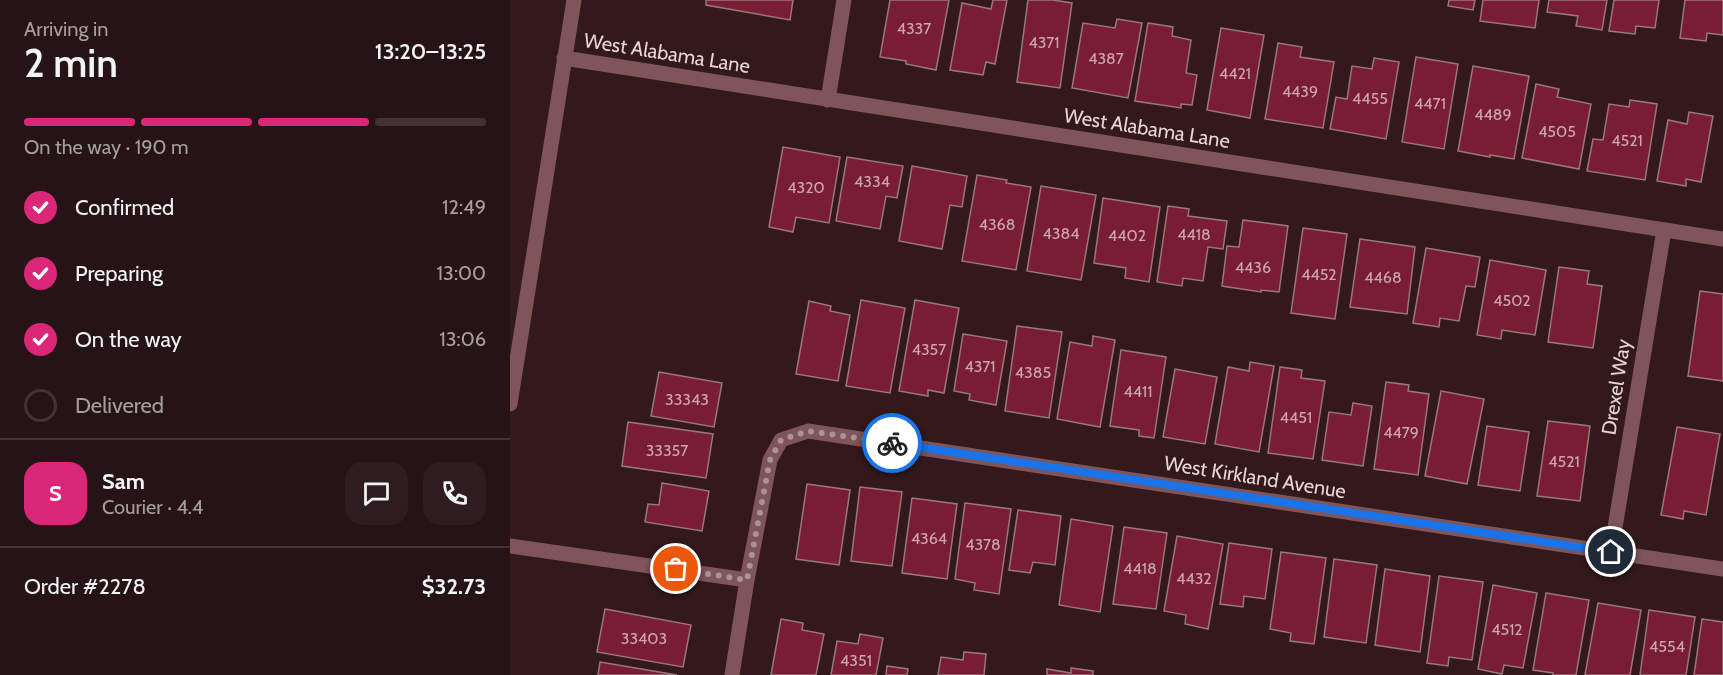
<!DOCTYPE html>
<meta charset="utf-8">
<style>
:root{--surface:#261315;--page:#2e1c1e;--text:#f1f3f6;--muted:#a49ea0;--line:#423234;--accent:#db2777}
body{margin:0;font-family:Cabin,sans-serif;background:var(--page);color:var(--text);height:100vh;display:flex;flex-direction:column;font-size:22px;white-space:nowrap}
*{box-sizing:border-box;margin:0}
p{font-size:20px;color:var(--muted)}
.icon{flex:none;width:33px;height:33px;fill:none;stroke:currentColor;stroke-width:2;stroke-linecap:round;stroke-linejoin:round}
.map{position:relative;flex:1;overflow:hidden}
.details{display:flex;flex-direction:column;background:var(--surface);width:510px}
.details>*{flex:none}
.pin{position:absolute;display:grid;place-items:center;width:51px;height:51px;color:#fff;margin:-26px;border:3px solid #fff;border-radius:50%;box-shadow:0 2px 6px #0007}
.courier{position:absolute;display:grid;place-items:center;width:60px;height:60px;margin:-30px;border:4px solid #1a73e8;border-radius:50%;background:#fff;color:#222;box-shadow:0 2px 8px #0007}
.summary em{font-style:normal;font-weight:600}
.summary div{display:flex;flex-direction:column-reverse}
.summary{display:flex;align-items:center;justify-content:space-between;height:102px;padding:0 24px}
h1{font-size:39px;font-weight:600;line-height:45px}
.bar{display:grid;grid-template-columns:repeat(4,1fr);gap:9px 6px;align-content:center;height:72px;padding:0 24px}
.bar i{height:8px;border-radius:4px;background:var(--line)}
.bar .current{background:var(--accent)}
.bar p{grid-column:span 4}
.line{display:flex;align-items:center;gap:15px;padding:0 24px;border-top:2px solid var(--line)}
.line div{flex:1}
.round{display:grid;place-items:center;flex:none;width:63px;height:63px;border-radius:18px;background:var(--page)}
ol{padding:0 24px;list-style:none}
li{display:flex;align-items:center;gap:18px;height:66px}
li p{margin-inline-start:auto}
li .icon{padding:6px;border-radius:50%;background:var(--accent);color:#fff;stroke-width:4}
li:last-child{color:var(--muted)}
li i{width:33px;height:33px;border:3px solid var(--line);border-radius:50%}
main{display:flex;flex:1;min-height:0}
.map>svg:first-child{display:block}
.building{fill:#791d32;stroke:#99777a;stroke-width:1.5}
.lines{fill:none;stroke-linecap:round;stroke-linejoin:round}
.street{stroke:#7f5559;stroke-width:15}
.done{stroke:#a89395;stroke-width:6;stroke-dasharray:0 10.8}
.route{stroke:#1a73e8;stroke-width:8}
.labels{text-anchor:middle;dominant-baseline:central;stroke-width:4.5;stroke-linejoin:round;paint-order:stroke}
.number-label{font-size:16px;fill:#cca6ad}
.street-label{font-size:20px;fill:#e7d4d6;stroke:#33191c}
</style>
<main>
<section class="details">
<div class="summary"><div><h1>2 min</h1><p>Arriving in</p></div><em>13:20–13:25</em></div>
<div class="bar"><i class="current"></i><i class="current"></i><i class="current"></i><i></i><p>On the way · 190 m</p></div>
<ol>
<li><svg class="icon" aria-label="check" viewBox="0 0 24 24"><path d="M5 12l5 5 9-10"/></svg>Confirmed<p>12:49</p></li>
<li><svg class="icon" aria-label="check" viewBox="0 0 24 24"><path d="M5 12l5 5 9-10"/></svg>Preparing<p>13:00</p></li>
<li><svg class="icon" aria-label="check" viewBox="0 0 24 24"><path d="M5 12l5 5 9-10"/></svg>On the way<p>13:06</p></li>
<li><i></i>Delivered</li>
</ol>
<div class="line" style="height:108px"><b class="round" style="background:var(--accent);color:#fff">S</b><div><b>Sam</b><p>Courier · 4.4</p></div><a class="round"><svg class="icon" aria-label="chat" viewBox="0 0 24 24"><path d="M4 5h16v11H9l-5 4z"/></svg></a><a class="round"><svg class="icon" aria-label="phone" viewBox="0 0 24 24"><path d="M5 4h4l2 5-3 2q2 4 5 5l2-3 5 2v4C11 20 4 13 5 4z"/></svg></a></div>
<div class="line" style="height:78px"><div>Order #2278</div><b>$32.73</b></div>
</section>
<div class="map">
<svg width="1213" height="675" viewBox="0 0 1213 675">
<rect width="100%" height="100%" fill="#33191c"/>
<!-- building -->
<g class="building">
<path d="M196,0H283L280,20L196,5Z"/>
<path d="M380,0H439L426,70L396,64V61L370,57Z"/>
<path d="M483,0H497L485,64L476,62L473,75L440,70L452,3L481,9Z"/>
<path d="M518,0H543L562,3L550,88L507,82Z"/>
<path d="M939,0H965L963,10L938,6Z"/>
<path d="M973,0H1029L1025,28L970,21Z"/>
<path d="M1039,0H1097L1092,30L1066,26L1068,16L1037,12Z"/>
<path d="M1104,0H1149L1145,28L1126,26L1125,34L1099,31Z"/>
<path d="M1175,0H1213V35L1197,33L1196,41L1170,38Z"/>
<path d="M607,19L632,23L618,98L562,88L573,23L605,28Z"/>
<path d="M638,23L663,27L662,36L681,40L676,73L687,75L682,105L671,104V108L625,101Z"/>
<path d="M711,28L754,35L740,118L697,110Z"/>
<path d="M768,43L792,47L790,57L824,62L813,128L755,119Z"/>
<path d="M906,57L948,64L934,149L892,142Z"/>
<path d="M864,58L889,62L876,139L820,129L826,97L837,99L842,66L862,69Z"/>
<path d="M963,66L1019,76L1004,159L980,155V157L948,151Z"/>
<path d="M1026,84L1049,89L1047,97L1081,104L1069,169L1012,158Z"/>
<path d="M1120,100L1147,104L1135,180L1077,171L1083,139L1093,140L1099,104L1119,107Z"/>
<path d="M1179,112L1203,116L1191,182L1176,179V186L1147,181L1158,120L1177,124Z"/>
<path d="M273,147L330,157L319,223L286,217L283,232L259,227Z"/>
<path d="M337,157L393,166L387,198L376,196L370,229L326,221Z"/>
<path d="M402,166L457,176L452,207L440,205L432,249L389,241Z"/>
<path d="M467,175L497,180L496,183L521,187L506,270L452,261Z"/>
<path d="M531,186L586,195L571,280L517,271Z"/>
<path d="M593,198L650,207L639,282L615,278L616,268L584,263Z"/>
<path d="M658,206L679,209L678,216L717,221L713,249L698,247L693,281L673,278L672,286L647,282Z"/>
<path d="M733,220L778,226L769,292L751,290V292L712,286L717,246L729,247Z"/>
<path d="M793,228L837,234L825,319L781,313Z"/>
<path d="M850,239L905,247L897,314L840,307Z"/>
<path d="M916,248L970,257L965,287L956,286L949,321L930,318L929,327L903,323Z"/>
<path d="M980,260L1036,270L1025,335L992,330L991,339L967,335Z"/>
<path d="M1049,267L1079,271L1077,284L1092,286L1083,348L1038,342Z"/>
<path d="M1190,291L1213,294V381L1178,376Z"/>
<path d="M351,300L395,308L380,393L336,386Z"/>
<path d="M405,300L449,308L434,393L418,390V396L389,391Z"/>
<path d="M299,301L321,306L320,311L340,315L328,381L286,374Z"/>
<path d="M507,326L552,332L539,418L495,411Z"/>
<path d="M453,334L497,341L486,405L459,400L460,394L444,391Z"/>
<path d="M583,336L605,340L590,427L547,419L560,342L582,346Z"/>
<path d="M611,350L656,357L644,438L629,436V430L600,426Z"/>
<path d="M740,362L764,366L749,452L705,444L718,367L739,371Z"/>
<path d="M770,367L792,370L791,378L815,381L803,459L758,453Z"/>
<path d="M665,369L707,377L695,444L653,437Z"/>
<path d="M149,372L212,383L204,427L141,416Z"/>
<path d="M876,382L899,385L898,391L919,394L908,475L864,469Z"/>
<path d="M931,391L974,399L957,484L915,476Z"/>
<path d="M843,403L862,406L853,466L812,460L819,412L841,415Z"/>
<path d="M1038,421L1080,426L1070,501L1027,496Z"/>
<path d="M118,422L203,434L196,478L112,466Z"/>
<path d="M977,426L1019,432L1010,491L968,485Z"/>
<path d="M1167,427L1210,434L1196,515L1174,511L1173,519L1151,515Z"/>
<path d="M152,483L199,491L192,531L135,522L138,504L149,505Z"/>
<path d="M297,484L340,490L329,565L286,559Z"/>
<path d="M350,487L392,492L382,566L341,561Z"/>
<path d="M402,498L447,504L437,579L392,573Z"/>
<path d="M455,503L501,509L489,594L464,590L465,583L445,579Z"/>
<path d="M508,510L551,516L545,565L523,562L520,573L499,570Z"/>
<path d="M561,519L603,526L590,612L549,605Z"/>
<path d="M614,527L657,533L646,609L603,604Z"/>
<path d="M667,536L713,544L698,629L675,624L676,615L654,611Z"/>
<path d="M719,543L762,549L755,599L734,596L733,607L710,604Z"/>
<path d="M771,552L816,558L804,644L780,641L781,633L760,629Z"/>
<path d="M824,559L867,565L856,643L814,637Z"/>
<path d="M875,569L920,576L910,652L865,645Z"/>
<path d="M929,576L973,582L962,660L939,657L938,666L917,663Z"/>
<path d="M983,585L1027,593L1013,668L994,665L992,674L968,669Z"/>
<path d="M1036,593L1079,600L1066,675H1043V673L1023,670Z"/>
<path d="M1088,603L1131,610L1120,675H1075Z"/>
<path d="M95,609L181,625L173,667L87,652Z"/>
<path d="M1139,610L1185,617L1176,675H1130Z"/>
<path d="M271,619L293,623L292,630L314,634L306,675H261Z"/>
<path d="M1192,619L1213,622V675H1184Z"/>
<path d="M350,634L373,638L366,675H321L327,641L348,644Z"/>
<path d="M454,652L476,654L474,675H428L431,657L453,660Z"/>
<path d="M90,662L167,675H88Z"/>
<path d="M377,666L398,669L397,675H376Z"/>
<path d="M561,668L583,671V675H537V669L561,673Z"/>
</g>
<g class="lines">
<!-- street -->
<g class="street">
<path d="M54,58L1213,239"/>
<path d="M318,100L334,0"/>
<path d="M0,404L64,0"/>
<path d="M0,546L237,580"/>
<path d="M1101,552L1154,230"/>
<path d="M222,675L237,580L260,460L271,440L298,431L1213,569"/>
</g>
</g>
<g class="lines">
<!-- done -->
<path class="done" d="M166,569L237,580L260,460L271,440L298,431L382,443"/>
<!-- route -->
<path class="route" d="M382,443L1101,552"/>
</g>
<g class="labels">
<!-- number labels -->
<g class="number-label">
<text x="404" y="28">4337</text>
<text x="534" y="42">4371</text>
<text x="596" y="58">4387</text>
<text x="725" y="73">4421</text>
<text x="790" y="91">4439</text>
<text x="860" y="98">4455</text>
<text x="920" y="103">4471</text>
<text x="983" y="114">4489</text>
<text x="1047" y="131">4505</text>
<text x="1117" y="140">4521</text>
<text x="362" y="181">4334</text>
<text x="296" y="187">4320</text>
<text x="487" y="224">4368</text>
<text x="551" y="233">4384</text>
<text x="684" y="234">4418</text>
<text x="617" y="235">4402</text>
<text x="743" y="267">4436</text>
<text x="809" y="274">4452</text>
<text x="873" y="277">4468</text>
<text x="1002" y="300">4502</text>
<text x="419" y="349">4357</text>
<text x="470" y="366">4371</text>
<text x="523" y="372">4385</text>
<text x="628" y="391">4411</text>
<text x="177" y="399">33343</text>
<text x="786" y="417">4451</text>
<text x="891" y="432">4479</text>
<text x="157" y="450">33357</text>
<text x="1054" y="461">4521</text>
<text x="419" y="538">4364</text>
<text x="473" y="544">4378</text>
<text x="630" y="568">4418</text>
<text x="684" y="578">4432</text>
<text x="997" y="629">4512</text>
<text x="134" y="638">33403</text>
<text x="1157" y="646">4554</text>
<text x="346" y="660">4351</text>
</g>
<!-- street labels -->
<g class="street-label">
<text transform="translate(157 53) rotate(9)">West Alabama Lane</text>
<text transform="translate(637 128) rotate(9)">West Alabama Lane</text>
<text transform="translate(1106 387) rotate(-81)">Drexel Way</text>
<text transform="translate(745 477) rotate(9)">West Kirkland Avenue</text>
</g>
</g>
</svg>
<div class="pin" style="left:166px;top:569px;background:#ea580c"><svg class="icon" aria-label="bag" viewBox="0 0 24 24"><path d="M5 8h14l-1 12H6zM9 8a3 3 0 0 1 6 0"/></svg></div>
<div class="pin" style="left:1101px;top:552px;background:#1f2937"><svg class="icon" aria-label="home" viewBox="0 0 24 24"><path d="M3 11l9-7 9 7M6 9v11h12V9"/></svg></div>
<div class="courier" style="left:382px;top:443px"><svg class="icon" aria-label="bike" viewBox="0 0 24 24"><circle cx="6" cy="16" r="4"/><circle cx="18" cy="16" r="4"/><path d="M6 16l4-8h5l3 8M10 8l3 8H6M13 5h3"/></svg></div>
</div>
</main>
